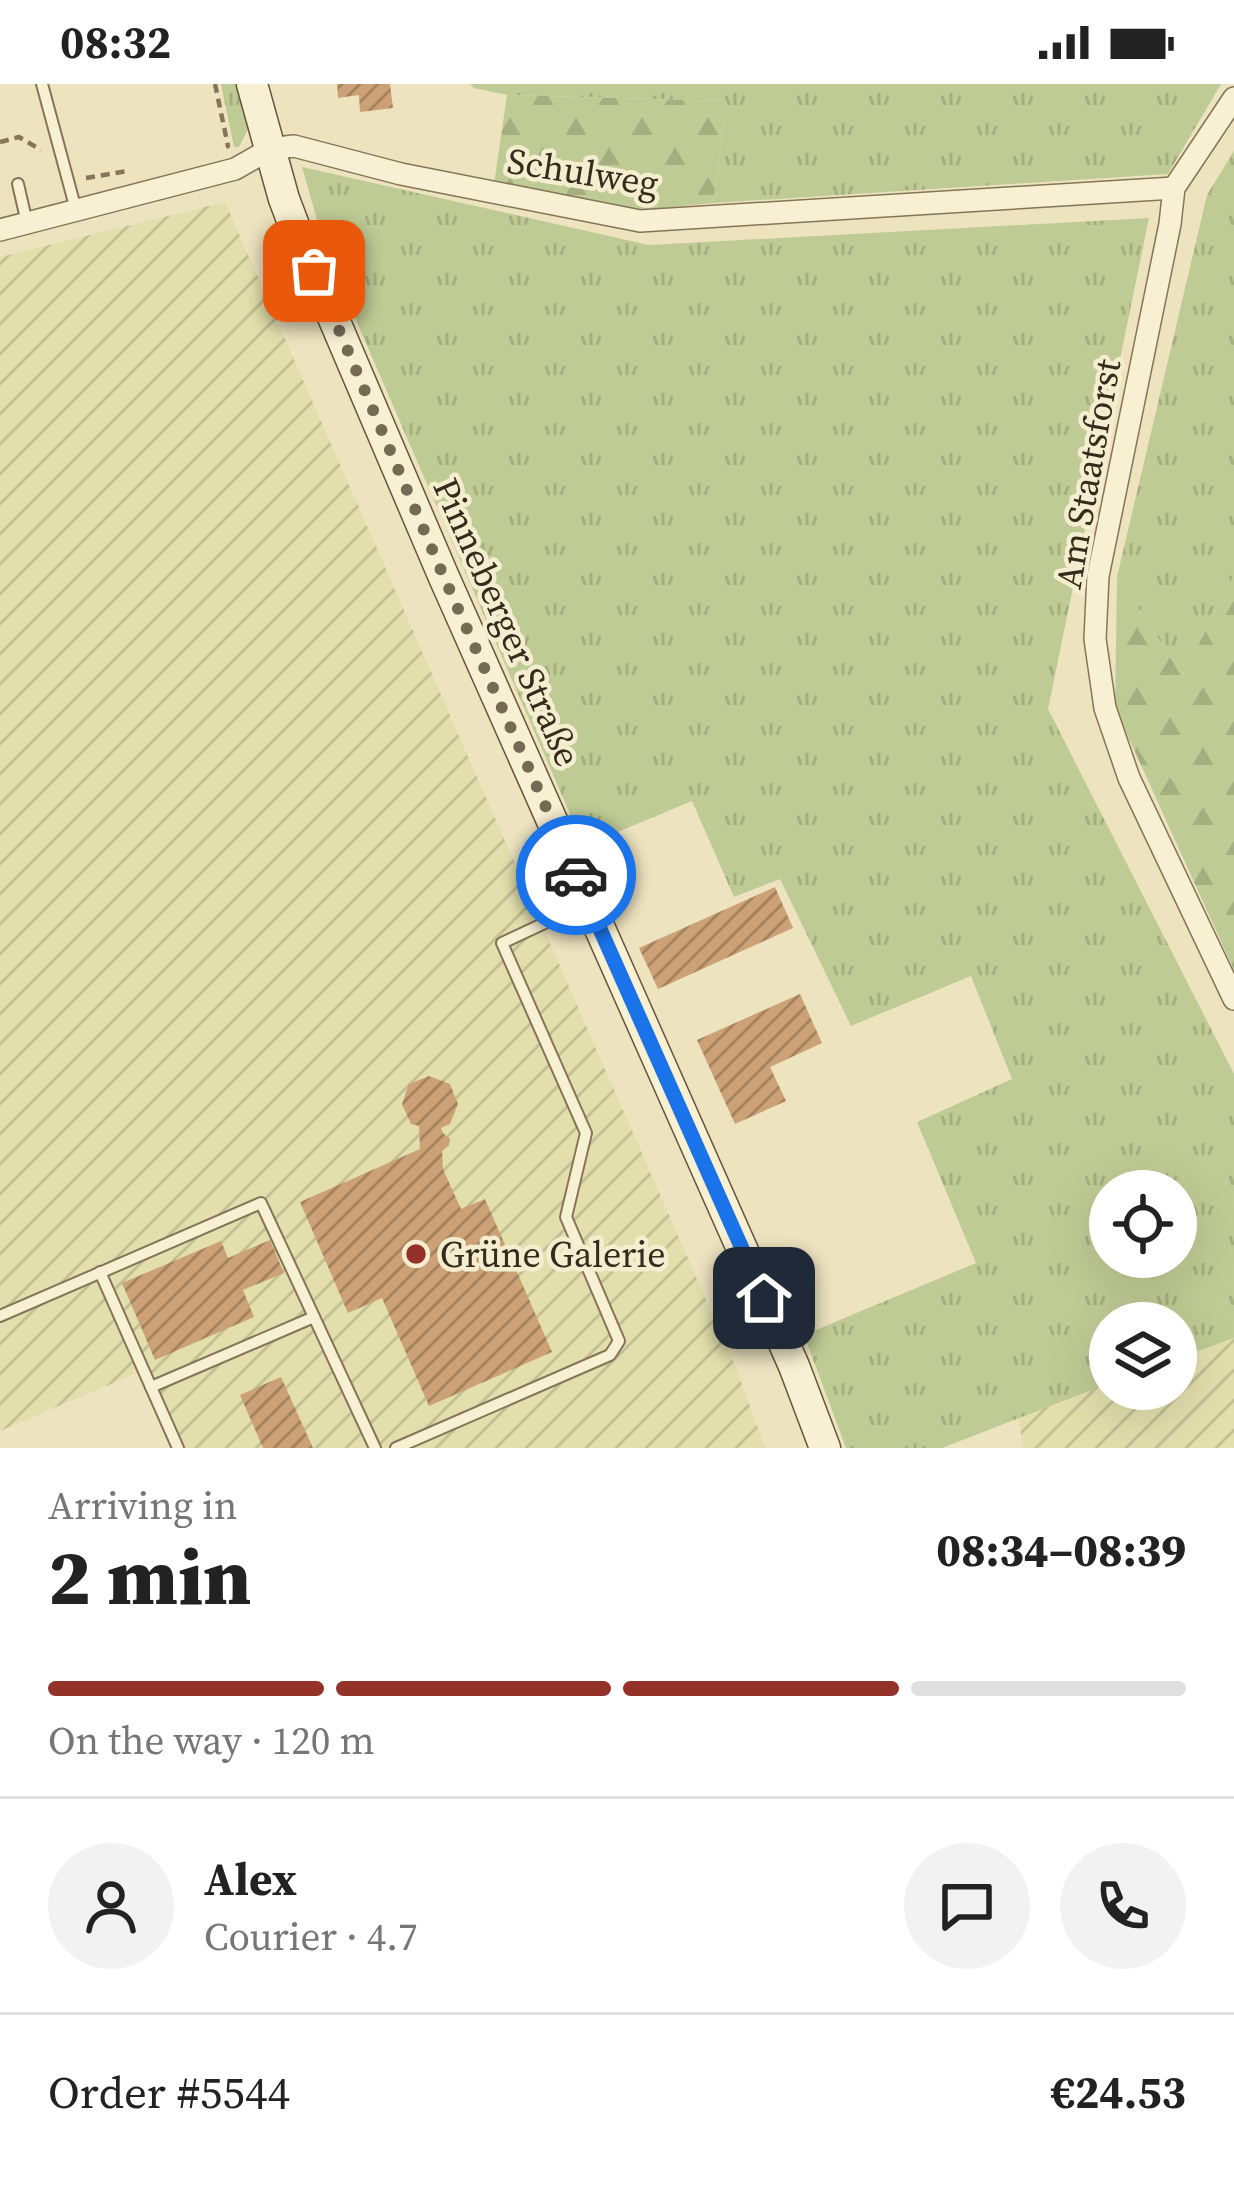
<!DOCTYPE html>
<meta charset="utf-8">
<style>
:root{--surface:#fff;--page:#f2f2f2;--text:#222;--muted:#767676;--line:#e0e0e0;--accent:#943129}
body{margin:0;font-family:"Source Serif 4",serif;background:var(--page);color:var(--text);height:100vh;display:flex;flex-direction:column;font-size:45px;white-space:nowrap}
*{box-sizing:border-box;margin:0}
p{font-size:39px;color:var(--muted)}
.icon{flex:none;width:66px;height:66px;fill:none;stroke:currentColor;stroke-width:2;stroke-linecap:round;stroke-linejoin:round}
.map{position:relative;height:1364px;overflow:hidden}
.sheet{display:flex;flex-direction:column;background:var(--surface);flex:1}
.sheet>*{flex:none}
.buttons{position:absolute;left:1089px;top:1086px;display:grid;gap:24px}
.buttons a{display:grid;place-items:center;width:108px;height:108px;border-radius:50%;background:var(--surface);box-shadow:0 12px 48px #0002;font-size:60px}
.pin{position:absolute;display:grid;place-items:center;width:102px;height:102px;color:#fff;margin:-51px;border-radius:24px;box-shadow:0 6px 18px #0006}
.courier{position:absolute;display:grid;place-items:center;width:120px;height:120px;margin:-60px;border:9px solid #1a73e8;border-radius:50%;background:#fff;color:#222;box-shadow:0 3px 15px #0007}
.summary em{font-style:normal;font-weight:800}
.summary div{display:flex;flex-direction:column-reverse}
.summary{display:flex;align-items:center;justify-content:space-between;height:204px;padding:0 48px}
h1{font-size:78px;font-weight:800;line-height:90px}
.bar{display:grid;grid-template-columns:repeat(4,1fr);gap:18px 12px;align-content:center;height:144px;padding:0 48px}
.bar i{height:15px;border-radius:9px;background:var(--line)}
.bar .on{background:var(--accent)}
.bar p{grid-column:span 4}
.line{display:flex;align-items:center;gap:30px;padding:0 48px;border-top:3px solid var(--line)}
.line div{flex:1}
.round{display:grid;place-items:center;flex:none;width:126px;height:126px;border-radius:63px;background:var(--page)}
.status{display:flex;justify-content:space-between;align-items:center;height:84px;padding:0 60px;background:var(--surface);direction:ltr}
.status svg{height:33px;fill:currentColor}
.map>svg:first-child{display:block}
.farmland{fill:url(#farmland-furrows)}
.grass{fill:url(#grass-tufts);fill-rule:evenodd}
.forest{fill:url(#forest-firs)}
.building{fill:url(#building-hatch)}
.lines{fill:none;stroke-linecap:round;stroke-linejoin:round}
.service-casing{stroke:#867458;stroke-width:14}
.minor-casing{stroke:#867458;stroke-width:24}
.secondary-casing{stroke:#67553b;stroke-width:33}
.path{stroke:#867458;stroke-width:4.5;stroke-dasharray:9 6;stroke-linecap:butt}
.service{stroke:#f8f0d2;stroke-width:10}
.minor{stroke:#f8f0d2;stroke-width:21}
.secondary{stroke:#f8f0d2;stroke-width:30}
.done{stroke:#756b55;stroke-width:12;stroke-dasharray:0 21.6}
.route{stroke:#1a73e8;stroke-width:15}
.poi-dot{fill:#943129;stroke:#f5edcf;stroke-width:4.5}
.labels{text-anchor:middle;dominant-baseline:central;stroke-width:9;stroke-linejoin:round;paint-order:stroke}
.street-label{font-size:36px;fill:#352b1c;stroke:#f5edcf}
.poi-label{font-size:36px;fill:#352b1c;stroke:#f5edcf;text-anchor:start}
</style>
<div class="status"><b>08:32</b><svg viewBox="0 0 49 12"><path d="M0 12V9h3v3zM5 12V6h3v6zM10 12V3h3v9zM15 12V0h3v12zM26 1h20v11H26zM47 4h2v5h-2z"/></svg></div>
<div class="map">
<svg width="1234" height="1364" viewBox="0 0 1234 1364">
<defs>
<pattern id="farmland-furrows" width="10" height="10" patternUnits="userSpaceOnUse" patternTransform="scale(3)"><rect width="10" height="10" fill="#e3dfad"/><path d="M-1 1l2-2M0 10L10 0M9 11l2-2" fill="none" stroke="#c3c094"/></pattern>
<pattern id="grass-tufts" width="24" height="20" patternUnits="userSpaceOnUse" patternTransform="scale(3)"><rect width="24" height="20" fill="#bfcb94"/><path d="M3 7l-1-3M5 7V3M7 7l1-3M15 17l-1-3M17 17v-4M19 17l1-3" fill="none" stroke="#a5ae7f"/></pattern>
<pattern id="forest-firs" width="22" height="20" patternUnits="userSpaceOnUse" patternTransform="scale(3)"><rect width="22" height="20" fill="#bfcb94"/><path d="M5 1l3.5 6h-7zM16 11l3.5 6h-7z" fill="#a5ae7f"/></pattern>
<pattern id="building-hatch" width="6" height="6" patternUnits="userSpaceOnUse" patternTransform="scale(3)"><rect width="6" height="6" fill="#cba175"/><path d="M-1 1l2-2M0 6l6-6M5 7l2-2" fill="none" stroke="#a6835f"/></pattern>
</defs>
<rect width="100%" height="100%" fill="#ede3bf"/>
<!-- farmland -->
<g class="farmland">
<path d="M225,118L736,1284L765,1364H171L139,1288L0,1347V173Z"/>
<path d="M1234,1254V1364H1023L1018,1332L1110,1299V1305H1176V1275Z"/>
</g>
<!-- grass -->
<g class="grass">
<path d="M221,0H240L249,43L239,63H234Z"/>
<path d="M470,0H1221L1168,90L713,119L727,17L507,11L474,4Z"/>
<path d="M1234,67V491L1183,591L1117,493L1207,111Z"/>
<path d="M302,83L649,161L1149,134L1048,625L1234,990V1254L1176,1275V1239H1110V1299L942,1364H846L804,1251L976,1179L917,1038L1012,995L971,892L851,942L780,795L734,813L692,717L584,762L326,167ZM1110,1107H1176V1173H1110Z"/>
</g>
<!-- forest -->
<g class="forest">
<path d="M507,11L727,17L713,119L643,126L494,100Z"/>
<path d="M1234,491V886L1115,624L1117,493L1183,591Z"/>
</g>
<!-- building -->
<g class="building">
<path d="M337,0H390L393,24L360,28L359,11L338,14Z"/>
<path d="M775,803L793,844L658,905L639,864Z"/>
<path d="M800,910L822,959L770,983L786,1017L735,1040L697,956Z"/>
<path d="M429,992L450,1000L458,1020L450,1040L441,1044L443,1049L450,1055L449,1061L442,1067L443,1085L461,1125L485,1115L552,1268L429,1322L382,1214L348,1229L300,1118L420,1065L419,1042L411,1040L402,1020L409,1000Z"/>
<path d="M270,1156L284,1189L243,1206L254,1233L155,1276L122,1199L221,1157L228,1174Z"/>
<path d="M281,1293L313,1364H263L240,1311Z"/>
</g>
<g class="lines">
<!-- service casing -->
<g class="service-casing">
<g id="service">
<path d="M42,0L76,126"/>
<path d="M18,100L27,139"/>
<path d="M100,1188L178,1364"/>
<path d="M0,1232L261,1119L375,1364"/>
<path d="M151,1303L314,1233"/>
<path d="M396,1364L610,1271L619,1257L566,1133L586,1049L502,859L585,820"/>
</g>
</g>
<!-- minor casing -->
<g class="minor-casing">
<g id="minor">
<path d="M1234,14L1174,104L1170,140L1098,492L1095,555L1105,624L1129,694L1234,915"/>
<path d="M0,146L235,85L270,65L294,62L401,90L640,137L1174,104"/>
</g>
</g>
<!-- secondary casing -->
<g class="secondary-casing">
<path id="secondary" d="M252,0L284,115L295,144L443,491L794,1282L825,1364"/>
</g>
<!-- path -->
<g class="path">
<path d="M215,0L228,62L226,63"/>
<path d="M0,58L19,53L41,66"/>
<path d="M86,94L127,87"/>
</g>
<!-- service -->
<use href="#service" class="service"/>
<!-- minor -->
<use href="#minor" class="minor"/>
<!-- secondary -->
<use href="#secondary" class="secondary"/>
</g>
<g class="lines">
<!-- done -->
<path class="done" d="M314,187L443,491L576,791"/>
<!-- route -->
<path class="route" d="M576,791L764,1214"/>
</g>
<!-- markers -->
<circle class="poi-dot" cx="416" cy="1170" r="12"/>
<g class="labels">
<!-- street labels -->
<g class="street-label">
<text transform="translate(583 88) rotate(9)">Schulweg</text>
<text transform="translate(1088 390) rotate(-80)">Am Staatsforst</text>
<text transform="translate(507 538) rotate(66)">Pinneberger Straße</text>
</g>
<!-- poi labels -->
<g class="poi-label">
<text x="440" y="1170">Grüne Galerie</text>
</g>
</g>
</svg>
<div class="buttons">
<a><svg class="icon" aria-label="locate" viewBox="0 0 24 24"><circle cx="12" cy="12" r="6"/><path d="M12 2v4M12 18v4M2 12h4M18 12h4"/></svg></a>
<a><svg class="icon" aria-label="layers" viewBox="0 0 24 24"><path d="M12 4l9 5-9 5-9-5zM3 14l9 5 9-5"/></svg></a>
</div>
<div class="pin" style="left:314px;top:187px;background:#ea580c"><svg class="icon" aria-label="bag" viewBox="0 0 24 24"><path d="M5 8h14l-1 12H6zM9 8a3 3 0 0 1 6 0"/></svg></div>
<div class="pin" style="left:764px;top:1214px;background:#1f2937"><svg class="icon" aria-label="home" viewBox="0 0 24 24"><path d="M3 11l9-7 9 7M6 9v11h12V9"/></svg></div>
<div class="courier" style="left:576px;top:791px"><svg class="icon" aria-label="car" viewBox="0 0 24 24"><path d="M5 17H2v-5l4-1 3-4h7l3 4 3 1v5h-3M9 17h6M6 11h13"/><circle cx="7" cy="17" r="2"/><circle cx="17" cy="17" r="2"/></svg></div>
</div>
<section class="sheet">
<div class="summary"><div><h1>2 min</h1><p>Arriving in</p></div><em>08:34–08:39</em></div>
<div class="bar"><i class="on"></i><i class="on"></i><i class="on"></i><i></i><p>On the way · 120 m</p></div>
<div class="line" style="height:216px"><a class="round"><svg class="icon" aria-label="person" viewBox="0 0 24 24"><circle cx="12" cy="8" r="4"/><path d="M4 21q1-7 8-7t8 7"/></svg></a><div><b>Alex</b><p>Courier · 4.7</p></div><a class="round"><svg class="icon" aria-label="chat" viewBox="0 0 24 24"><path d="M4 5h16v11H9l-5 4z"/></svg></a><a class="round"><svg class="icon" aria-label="phone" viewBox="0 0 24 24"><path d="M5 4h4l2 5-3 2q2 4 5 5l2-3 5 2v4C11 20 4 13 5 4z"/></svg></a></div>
<div class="line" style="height:156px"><div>Order #5544</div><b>€24.53</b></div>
</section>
